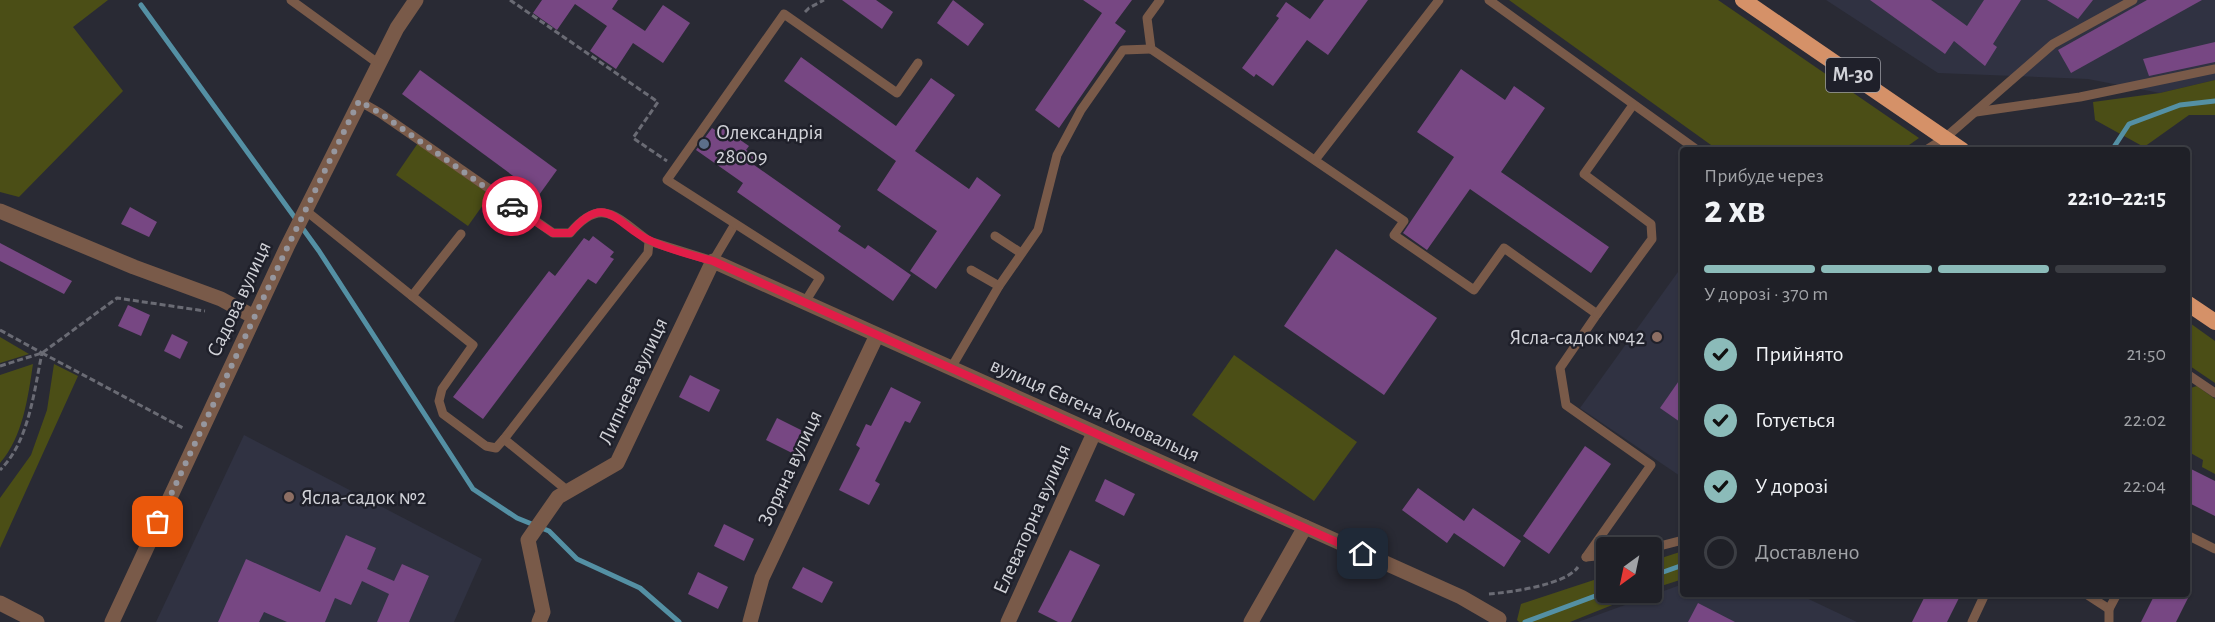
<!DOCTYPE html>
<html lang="uk">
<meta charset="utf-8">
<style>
:root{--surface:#1f2027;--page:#27282f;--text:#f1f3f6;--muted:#a1a3a7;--line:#3c3e44;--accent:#8bbbb9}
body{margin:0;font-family:"Alegreya Sans",sans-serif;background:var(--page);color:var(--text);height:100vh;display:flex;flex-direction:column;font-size:22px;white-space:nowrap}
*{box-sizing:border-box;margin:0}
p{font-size:20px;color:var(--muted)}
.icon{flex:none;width:33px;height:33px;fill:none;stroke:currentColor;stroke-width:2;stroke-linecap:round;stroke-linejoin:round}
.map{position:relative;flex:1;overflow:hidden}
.details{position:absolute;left:1680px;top:147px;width:510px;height:450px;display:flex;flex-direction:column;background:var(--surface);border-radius:6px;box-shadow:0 2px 4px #0004,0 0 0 2px var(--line)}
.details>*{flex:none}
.needle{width:39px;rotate:213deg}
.tools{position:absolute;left:1596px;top:537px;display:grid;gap:12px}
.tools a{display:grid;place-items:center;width:66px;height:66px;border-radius:6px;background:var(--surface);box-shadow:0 2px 4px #0004,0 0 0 2px var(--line);font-size:30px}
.pin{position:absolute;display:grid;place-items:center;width:51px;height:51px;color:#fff;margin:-26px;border-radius:12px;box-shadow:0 3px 9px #0006}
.courier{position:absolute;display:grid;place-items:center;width:60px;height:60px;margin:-30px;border:4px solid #e11d48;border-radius:50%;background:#fff;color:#222;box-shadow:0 2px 8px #0007}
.overview em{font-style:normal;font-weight:700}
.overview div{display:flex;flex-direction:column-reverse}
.overview{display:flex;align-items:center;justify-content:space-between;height:102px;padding:0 24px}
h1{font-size:39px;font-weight:700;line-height:45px}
.bar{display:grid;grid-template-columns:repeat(4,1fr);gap:9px 6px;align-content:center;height:72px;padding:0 24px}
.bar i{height:8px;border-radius:4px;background:var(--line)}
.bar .active{background:var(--accent)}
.bar p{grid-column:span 4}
ol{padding:0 24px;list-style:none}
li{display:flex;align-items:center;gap:18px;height:66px}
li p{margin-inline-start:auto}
li .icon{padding:6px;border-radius:50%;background:var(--accent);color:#111;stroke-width:4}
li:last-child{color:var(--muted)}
li i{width:33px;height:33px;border:3px solid var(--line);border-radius:50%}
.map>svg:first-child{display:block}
.built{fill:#303242}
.green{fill:#4b4e16}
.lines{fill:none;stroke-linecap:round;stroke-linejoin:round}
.stream{stroke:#5490a4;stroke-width:5}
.building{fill:#774783}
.path{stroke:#6a6b74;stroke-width:3;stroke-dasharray:6 3;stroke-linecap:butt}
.service{stroke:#795a49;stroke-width:9}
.minor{stroke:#795a49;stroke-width:15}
.tertiary{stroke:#795a49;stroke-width:15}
.trunk{stroke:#d59168;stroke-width:16}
.done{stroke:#96979f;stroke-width:6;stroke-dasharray:0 10.8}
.route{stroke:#e11d48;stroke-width:8}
.service-dot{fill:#5c6f8a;stroke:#1f202a;stroke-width:2}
.education-dot{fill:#8d6e63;stroke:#1f202a;stroke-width:2}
.labels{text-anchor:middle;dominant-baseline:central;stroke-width:5;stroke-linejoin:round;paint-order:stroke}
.shield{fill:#1f202a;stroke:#9c9da4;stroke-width:1.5}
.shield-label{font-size:20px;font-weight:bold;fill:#d1d2d8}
.poi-label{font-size:21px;fill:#d1d2d8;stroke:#1f202a;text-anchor:start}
.street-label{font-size:21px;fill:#d1d2d8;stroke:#1f202a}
</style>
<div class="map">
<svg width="2215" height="622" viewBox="0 0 2215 622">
<rect width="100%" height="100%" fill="#292a34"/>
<!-- built -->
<g class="built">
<path d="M1826,0H2215V80L2160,93L2088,79L1938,73Z"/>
<path d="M1683,265V478L1580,408Z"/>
<path d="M244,435L482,559L454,622H156Z"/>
<path d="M1683,584V594H1798L1857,622H1578Z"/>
</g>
<!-- green -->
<g class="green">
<path d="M0,0H108L73,27L123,91L19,197L0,192Z"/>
<path d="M1509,0H1718L1919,138L1902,150H1718Z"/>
<path d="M2215,80V115H2189L2144,147L2095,120L2093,102L2160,93Z"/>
<path d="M418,143L490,195L468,226L396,175Z"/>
<path d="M2187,321L2215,341V383L2187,364Z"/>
<path d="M0,337L29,354L0,363Z"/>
<path d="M1234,355L1357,442L1314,501L1192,415Z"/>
<path d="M33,364C28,397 23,437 0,463V375Z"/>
<path d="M54,364L78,376L0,548V498L31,455L47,410Z"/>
<path d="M2197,386L2215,399V474L2202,467L2203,460L2187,451V389Z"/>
<path d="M1683,551V579L1652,589V561Z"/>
<path d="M1606,576V592L1642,593L1570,622H1519L1517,620L1521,604Z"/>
</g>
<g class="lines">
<!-- stream -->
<g class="stream">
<path d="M141,5L319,251L473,489L517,518L549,531L577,559L640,588L679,622"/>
<path d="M2112,150L2129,124L2180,105L2215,101"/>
<path d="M1652,576L1683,565"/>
<path d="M1525,622L1606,592"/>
</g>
</g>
<!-- building -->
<g class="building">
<path d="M542,0H618L612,9L645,31L663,5L690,23L663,63L633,43L616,69L590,51L607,26L575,4L557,30L533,13Z"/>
<path d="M842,0H876L893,12L882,29Z"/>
<path d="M953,0L984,24L968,46L937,23Z"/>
<path d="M1083,0H1132L1115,23L1126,31L1059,128L1035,110L1102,13Z"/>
<path d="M1324,0H1368L1328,55L1307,40L1273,86L1256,74L1254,77L1242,68L1279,18L1276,16L1286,2L1310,19Z"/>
<path d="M1870,0H1931L1967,26L1984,0H2021L1993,44L1997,47L1985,66L1954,41L1945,54Z"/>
<path d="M2047,0H2093L2078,19Z"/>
<path d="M2147,0H2202L2071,73L2058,50Z"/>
<path d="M2215,42V62L2149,76L2143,59Z"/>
<path d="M801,57L896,126L931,78L955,95L915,151L969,189L977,177L1001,195L936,289L910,271L937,231L877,190L896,161L784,81Z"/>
<path d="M1461,69L1505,100L1514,86L1545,108L1501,172L1609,247L1591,273L1470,189L1427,250L1403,233L1454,157L1417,132Z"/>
<path d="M420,70L557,170L539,195L402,94Z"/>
<path d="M721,127L749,146L746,150L759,158L754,165L841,226L838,231L865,249L868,245L911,275L893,301L737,192L743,183L696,150L712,128L718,132Z"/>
<path d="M130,207L157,222L149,237L121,224Z"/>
<path d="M593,236L614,252L610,257L614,259L596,284L588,279L483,419L453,397L549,271L555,276L584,238L589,241Z"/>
<path d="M0,243L72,281L64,294L0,261Z"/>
<path d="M1336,249L1437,318L1384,395L1284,326Z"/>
<path d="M128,305L150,315L141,336L118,326Z"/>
<path d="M172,334L188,342L180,359L164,351Z"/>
<path d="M690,375L720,390L709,412L679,397Z"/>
<path d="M1683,375V424L1660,408Z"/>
<path d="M891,387L921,402L910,423L905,421L875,481L880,484L869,505L839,490L860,448L856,445L866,424L871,426Z"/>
<path d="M777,418L807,433L796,455L766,440Z"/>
<path d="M1585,446L1611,464L1549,554L1523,536Z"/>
<path d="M2187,467L2215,481V516L2187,502Z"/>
<path d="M1105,479L1135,494L1124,516L1095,501Z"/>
<path d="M1418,488L1464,521L1473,508L1521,541L1504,567L1454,533L1447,543L1402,510Z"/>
<path d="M724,524L754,539L744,561L714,546Z"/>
<path d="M346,535L376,548L367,569L394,581L402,564L429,576L409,622H377L389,594L362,581L351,605L335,598L325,622H287L264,612L259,622H218L246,559L320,592Z"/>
<path d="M1070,550L1100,565L1071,622H1058L1038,612Z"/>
<path d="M803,567L833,582L822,603L792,588Z"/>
<path d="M698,572L728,587L718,609L688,594Z"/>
<path d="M1926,594H1961L1947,622H1912Z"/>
<path d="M2155,594H2190L2176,622H2141Z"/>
<path d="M1698,603L1735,622H1688Z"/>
</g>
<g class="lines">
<!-- path -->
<g class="path">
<path d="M510,0L658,102L633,138L667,161"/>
<path d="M805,12L809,8L824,0"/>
<path d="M0,330L42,353C34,391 29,442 0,470"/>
<path d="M42,353L183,428"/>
<path d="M0,366L42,353L117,298L205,311"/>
<path d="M1489,594C1512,592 1565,585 1578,567"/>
</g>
<!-- service -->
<g class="service">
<path d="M291,0L379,64"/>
<path d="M1160,0L1147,18L1151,49L1404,221L1394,235L1474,290L1504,248L1597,314L1560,368L1566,405L1651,465L1586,557"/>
<path d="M1489,0L1697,150"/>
<path d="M359,101L380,113L553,233H570C602,195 617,218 649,241L648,253L504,439"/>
<path d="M1976,112L2080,97L2215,69"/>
<path d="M1926,150L1945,138L2053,44L2133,0"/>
<path d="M1315,160L1439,0"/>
<path d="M305,210L473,345L442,389L439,401L443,414L486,446L496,448L504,439L568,491"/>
<path d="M995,236L1021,253"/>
<path d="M649,241L713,261L735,224"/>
<path d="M971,270L999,286"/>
<path d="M412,296L461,234"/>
<path d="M805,302L820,278L667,180L784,14L897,93L918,63"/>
<path d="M1597,314L1652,239L1651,224L1584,174L1633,105"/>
<path d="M951,368L999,286L1038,230L1057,155L1081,110L1123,50L1151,49"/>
<path d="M2187,374L2215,393"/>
<path d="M2187,535L2215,549"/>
<path d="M1652,548L1683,540"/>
<path d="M1586,557L1606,555"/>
<path d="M2086,594L2109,609L2117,594"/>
<path d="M1972,622L1985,594"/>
<path d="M2109,622V609"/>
</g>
<!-- minor -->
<g class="minor">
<path d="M0,211L134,267L221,299L254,317"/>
<path d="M0,603L37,622"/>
<path d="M539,622L543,612L528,540L558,497L617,463L713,261L1461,597L1499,619"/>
<path d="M750,622L762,578L877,335"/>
<path d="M1008,622L1094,433"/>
<path d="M1251,622L1305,527"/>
</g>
<!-- tertiary -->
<path class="tertiary" d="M112,622L287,247L397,28L416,0"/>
<!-- trunk -->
<g class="trunk">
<path d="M1743,0L1962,150"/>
<path d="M2187,303L2215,322"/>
</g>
</g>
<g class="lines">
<!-- done -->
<path class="done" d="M158,522L287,248L359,101L380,113L512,206"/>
<!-- route -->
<path class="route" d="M512,206L553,233H570C607,189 616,226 651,241C670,250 692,255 713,261L1363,554"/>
</g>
<!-- markers -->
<circle class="service-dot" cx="704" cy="144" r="6"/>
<g class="education-dot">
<circle cx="1657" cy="337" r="6"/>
<circle cx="289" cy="497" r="6"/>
</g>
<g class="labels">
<!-- shield labels -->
<rect class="shield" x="1826" y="58" width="54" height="34" rx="4.5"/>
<g class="shield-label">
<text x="1853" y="75">М-30</text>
</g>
<!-- poi labels -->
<g class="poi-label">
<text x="716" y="132">Олександрія<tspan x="716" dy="24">28009</tspan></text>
<text x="1645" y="337" text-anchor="end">Ясла-садок №42</text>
<text x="301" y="497">Ясла-садок №2</text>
</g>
<!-- street labels -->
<g class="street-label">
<text transform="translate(239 299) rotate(-65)">Садова вулиця</text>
<text transform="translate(633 381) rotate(-65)">Липнева вулиця</text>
<text transform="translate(1095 410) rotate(24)">вулиця Євгена Коновальця</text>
<text transform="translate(790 468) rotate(-65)">Зоряна вулиця</text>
<text transform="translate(1032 519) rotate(-66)">Елеваторна вулиця</text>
</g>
</g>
</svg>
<div class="tools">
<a><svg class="needle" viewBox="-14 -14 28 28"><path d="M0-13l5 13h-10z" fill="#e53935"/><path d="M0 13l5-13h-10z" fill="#a1a3a7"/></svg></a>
</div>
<div class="pin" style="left:158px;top:522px;background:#ea580c"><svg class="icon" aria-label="bag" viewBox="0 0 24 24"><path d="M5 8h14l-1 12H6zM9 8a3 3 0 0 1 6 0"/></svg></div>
<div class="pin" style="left:1363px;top:554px;background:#1f2937"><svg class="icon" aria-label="home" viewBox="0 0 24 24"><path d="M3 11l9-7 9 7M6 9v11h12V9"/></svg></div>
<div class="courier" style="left:512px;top:206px"><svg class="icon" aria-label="car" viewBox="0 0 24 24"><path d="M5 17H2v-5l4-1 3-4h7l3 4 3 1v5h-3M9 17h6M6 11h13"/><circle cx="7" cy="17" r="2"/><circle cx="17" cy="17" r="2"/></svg></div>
<section class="details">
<div class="overview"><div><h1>2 хв</h1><p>Прибуде через</p></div><em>22:10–22:15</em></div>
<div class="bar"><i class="active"></i><i class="active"></i><i class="active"></i><i></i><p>У дорозі · 370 m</p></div>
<ol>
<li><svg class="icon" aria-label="check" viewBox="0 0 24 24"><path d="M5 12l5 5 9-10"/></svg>Прийнято<p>21:50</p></li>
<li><svg class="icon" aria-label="check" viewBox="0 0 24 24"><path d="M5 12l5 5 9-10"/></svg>Готується<p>22:02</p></li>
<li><svg class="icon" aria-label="check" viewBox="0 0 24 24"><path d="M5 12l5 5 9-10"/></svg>У дорозі<p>22:04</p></li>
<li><i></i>Доставлено</li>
</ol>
</section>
</div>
